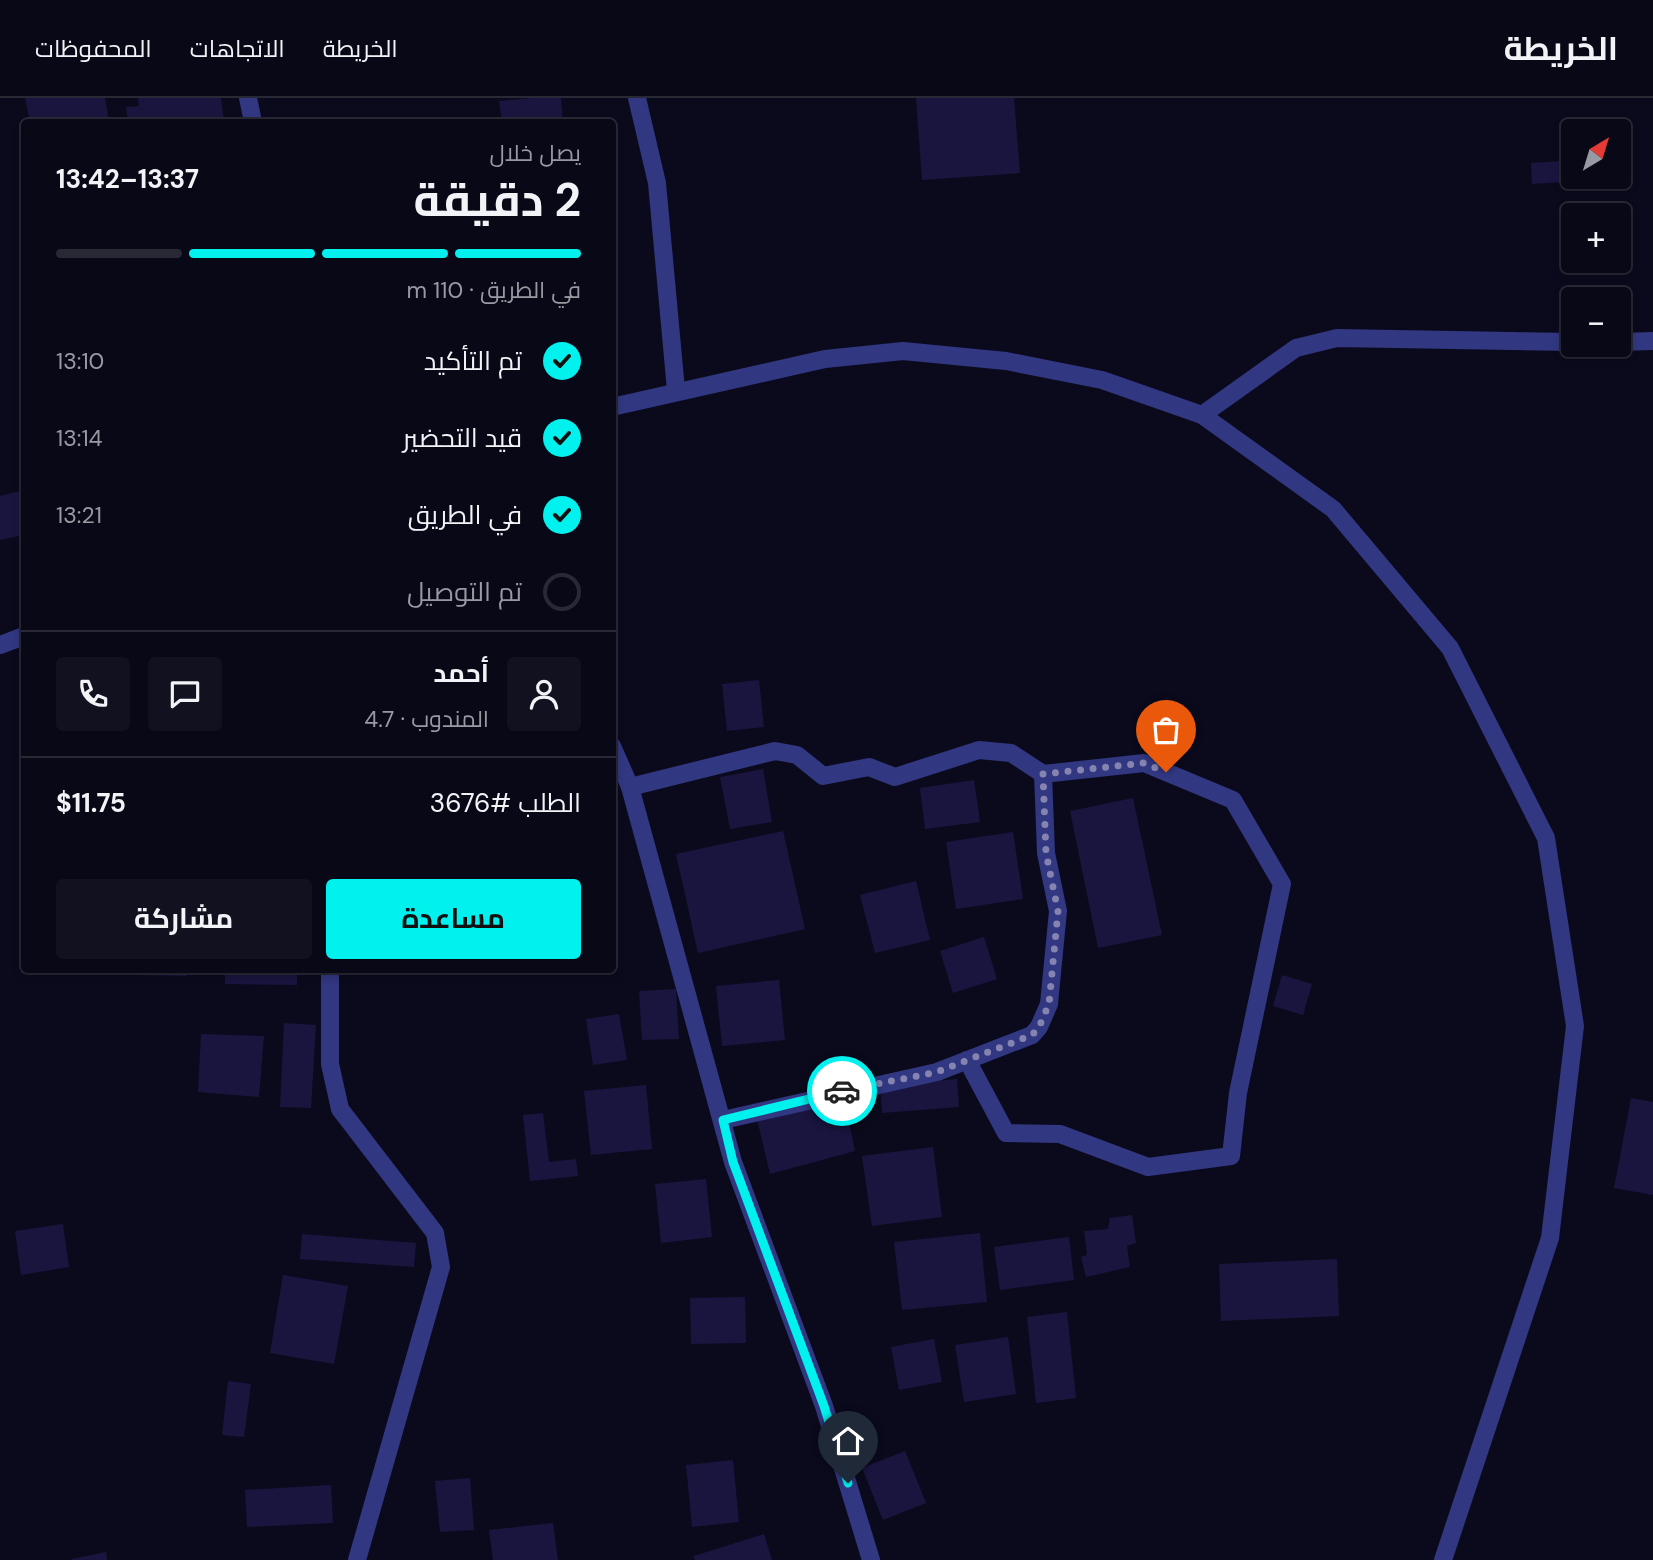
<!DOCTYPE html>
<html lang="ar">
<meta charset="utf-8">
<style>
:root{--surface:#080816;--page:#11111f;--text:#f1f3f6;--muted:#989aa1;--line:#292935;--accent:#00f1ee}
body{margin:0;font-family:"DM Sans",Cairo,sans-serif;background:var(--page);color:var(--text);direction:rtl;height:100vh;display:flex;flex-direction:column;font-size:26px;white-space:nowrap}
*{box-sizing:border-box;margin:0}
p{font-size:23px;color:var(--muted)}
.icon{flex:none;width:38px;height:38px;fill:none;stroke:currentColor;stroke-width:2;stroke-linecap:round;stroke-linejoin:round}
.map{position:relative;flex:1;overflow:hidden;direction:ltr}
.drawer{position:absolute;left:21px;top:21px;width:595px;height:854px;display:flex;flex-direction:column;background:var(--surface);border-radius:7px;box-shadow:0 4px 10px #0003,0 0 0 2px var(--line);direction:rtl}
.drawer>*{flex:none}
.needle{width:46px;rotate:38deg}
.fabs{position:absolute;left:1561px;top:21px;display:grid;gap:14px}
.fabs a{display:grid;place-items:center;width:70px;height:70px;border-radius:7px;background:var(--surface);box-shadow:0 4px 10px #0003,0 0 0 2px var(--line);font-size:35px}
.pin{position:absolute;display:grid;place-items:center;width:60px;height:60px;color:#fff;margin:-72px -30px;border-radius:50% 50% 50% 0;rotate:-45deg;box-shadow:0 0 7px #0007}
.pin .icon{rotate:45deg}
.courier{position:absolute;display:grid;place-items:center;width:70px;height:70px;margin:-35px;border:5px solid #00f1ee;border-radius:50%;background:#fff;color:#222;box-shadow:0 2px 9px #0007}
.overview em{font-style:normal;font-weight:700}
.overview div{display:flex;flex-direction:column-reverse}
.overview{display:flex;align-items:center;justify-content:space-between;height:119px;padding:0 35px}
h1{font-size:46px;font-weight:700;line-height:52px}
.bar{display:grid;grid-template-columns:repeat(4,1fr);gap:10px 7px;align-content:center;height:84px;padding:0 35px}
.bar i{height:9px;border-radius:5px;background:var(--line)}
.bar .active{background:var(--accent)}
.bar p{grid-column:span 4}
.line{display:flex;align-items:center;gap:18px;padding:0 35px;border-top:2px solid var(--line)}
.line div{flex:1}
.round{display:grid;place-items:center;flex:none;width:74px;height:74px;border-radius:7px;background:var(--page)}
ol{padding:0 35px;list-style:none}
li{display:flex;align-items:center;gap:21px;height:77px}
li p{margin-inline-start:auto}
li .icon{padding:7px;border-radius:50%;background:var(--accent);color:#111;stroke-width:4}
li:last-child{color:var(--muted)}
li i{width:38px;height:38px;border:4px solid var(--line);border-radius:50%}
.button{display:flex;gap:14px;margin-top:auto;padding:14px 35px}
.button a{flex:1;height:80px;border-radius:7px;background:var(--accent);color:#111;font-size:28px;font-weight:700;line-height:80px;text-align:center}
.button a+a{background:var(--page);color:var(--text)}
header{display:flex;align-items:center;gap:42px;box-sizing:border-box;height:98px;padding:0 35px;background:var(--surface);border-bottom:2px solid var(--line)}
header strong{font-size:33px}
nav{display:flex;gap:38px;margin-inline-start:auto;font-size:24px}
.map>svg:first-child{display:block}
.building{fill:#19153f}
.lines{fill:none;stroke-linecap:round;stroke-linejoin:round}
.minor{stroke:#313780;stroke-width:18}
.tertiary{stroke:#313780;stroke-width:18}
.done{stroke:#8584b0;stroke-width:7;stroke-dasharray:0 12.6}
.route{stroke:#00f1ee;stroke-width:9}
</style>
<header>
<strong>الخريطة</strong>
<nav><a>الخريطة</a><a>الاتجاهات</a><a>المحفوظات</a></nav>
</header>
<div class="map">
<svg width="1653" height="1462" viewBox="0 0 1653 1462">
<rect width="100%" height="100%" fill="#0b0a1d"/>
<!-- building -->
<g class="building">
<path d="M25,0H105L109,24H30Z"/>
<path d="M138,0H221L224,24H128L126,9L139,8Z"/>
<path d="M531,0H561L563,24H502L499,3Z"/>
<path d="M916,0H1014L1020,75L922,82Z"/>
<path d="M1562,63L1563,84L1532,86L1531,65Z"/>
<path d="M24,392V437L0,442V398Z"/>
<path d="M759,582L764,629L727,633L722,586Z"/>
<path d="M763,671L772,724L730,731L720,679Z"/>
<path d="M974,682L980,724L925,731L920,690Z"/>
<path d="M1133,700L1162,837L1098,850L1070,713Z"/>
<path d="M783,733L805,831L698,855L676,756Z"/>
<path d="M1013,734L1023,801L956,811L946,744Z"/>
<path d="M916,783L930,842L875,855L860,797Z"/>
<path d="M984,839L997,881L953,895L940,853Z"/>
<path d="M135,872H186V878L135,877Z"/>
<path d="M225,872H297V887L225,886Z"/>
<path d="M1282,877L1312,886L1303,917L1273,908Z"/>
<path d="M779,882L785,942L722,948L716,888Z"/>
<path d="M676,891L679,941L642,942L639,893Z"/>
<path d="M619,916L627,962L593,967L586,921Z"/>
<path d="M284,925L316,927L311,1010L280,1009Z"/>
<path d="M201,936L264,938L259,999L198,994Z"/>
<path d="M957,981L959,1009L882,1015L880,988Z"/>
<path d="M646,987L652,1051L591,1057L584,993Z"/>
<path d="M844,1000L855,1053L770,1076L757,1021Z"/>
<path d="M1631,1000L1653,1004V1097L1614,1090Z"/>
<path d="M543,1015L549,1064L576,1061L578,1078L530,1083L523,1017Z"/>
<path d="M933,1049L942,1119L872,1128L862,1058Z"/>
<path d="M706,1081L712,1139L661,1145L655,1086Z"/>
<path d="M1132,1117L1136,1145L1127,1148L1130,1169L1086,1179L1081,1159L1087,1157L1084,1133L1108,1131L1110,1120Z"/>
<path d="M63,1126L69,1169L21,1177L15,1133Z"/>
<path d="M980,1135L987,1204L902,1212L894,1144Z"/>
<path d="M302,1136L416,1145L414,1169L300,1161Z"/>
<path d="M1069,1139L1074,1182L1000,1192L994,1149Z"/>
<path d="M1337,1161L1339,1218L1221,1223L1219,1166Z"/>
<path d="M283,1177L348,1188L334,1266L270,1255Z"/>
<path d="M745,1199L746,1245L691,1246L690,1200Z"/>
<path d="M1067,1214L1076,1300L1036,1305L1027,1219Z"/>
<path d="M1008,1239L1016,1296L964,1304L955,1247Z"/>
<path d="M934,1241L942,1284L899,1292L891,1249Z"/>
<path d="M228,1283L251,1286L244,1339L222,1337Z"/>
<path d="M905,1353L926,1405L883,1422L862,1370Z"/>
<path d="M733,1362L739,1424L692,1429L686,1367Z"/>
<path d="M470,1380L474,1432L440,1434L435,1383Z"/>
<path d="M331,1387L333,1425L247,1429L245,1392Z"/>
<path d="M553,1425L558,1462H493L489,1432Z"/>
<path d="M764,1436L772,1462H695L694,1458Z"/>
<path d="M106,1454L107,1462H72V1461Z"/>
</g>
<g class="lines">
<!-- minor -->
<g class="minor">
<path d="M248,0L253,24"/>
<path d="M637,0L657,85L676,292"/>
<path d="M1619,244L1653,243"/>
<path d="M1202,317L1296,250L1337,240L1573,244"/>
<path d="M612,648L630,689L733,1064L824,1308L871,1462"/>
<path d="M630,689L775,653L797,657L823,678L869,669L895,679L979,652L1011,655L1043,676L1046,755L1058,813L1049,906L1039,929L1032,937L937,974L723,1022"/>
<path d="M330,872V966L340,1011L435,1135L441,1169L357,1462"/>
<path d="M967,962L1006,1035L1060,1036L1148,1069L1231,1058L1238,995L1282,786L1233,702L1144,665L1043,676"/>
</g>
<!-- tertiary -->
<g class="tertiary">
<path d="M612,309L825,261L903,253L1006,263L1102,282L1202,317L1333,411L1450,550L1546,740L1575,928L1550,1140L1443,1462"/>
<path d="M0,547L24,538"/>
</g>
</g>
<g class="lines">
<!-- done -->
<path class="done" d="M842,993L937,974L1032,937L1039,929L1049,906L1058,813L1046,755L1043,676L1144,665L1166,674"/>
<!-- route -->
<path class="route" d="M842,993L723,1022L733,1064L824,1308L848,1385"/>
</g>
</svg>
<div class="fabs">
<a><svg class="needle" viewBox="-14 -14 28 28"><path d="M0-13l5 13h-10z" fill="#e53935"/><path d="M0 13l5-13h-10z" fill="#989aa1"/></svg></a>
<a>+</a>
<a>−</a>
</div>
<div class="pin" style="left:1166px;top:674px;background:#ea580c"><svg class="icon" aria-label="bag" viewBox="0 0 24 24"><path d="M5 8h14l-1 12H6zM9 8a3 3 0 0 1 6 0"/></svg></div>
<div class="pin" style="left:848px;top:1385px;background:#1f2937"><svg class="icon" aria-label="home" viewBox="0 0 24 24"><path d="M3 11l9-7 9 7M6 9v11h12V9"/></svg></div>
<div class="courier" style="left:842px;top:993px"><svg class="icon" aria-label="car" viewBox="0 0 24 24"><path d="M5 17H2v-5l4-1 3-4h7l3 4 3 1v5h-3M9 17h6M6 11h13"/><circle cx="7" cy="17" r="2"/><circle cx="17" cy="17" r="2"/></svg></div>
<section class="drawer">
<div class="overview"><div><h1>2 دقيقة</h1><p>يصل خلال</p></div><em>13:37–13:42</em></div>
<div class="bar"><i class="active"></i><i class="active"></i><i class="active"></i><i></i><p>في الطريق · 110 m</p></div>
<ol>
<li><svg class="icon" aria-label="check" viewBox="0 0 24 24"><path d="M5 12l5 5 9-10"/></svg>تم التأكيد<p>13:10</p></li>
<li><svg class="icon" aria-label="check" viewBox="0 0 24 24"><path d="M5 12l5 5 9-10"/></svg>قيد التحضير<p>13:14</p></li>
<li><svg class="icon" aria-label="check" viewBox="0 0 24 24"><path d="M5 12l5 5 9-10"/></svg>في الطريق<p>13:21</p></li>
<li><i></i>تم التوصيل</li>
</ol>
<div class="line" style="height:126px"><a class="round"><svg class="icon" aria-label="person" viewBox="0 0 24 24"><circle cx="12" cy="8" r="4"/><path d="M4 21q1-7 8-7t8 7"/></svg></a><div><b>أحمد</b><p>المندوب · 4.7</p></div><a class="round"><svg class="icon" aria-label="chat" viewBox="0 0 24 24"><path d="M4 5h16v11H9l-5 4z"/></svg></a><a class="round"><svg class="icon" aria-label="phone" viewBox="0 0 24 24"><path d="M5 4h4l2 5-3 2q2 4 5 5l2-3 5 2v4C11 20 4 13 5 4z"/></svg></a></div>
<div class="line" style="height:91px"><div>الطلب #3676</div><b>$11.75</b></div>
<div class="button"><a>مساعدة</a><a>مشاركة</a></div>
</section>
</div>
